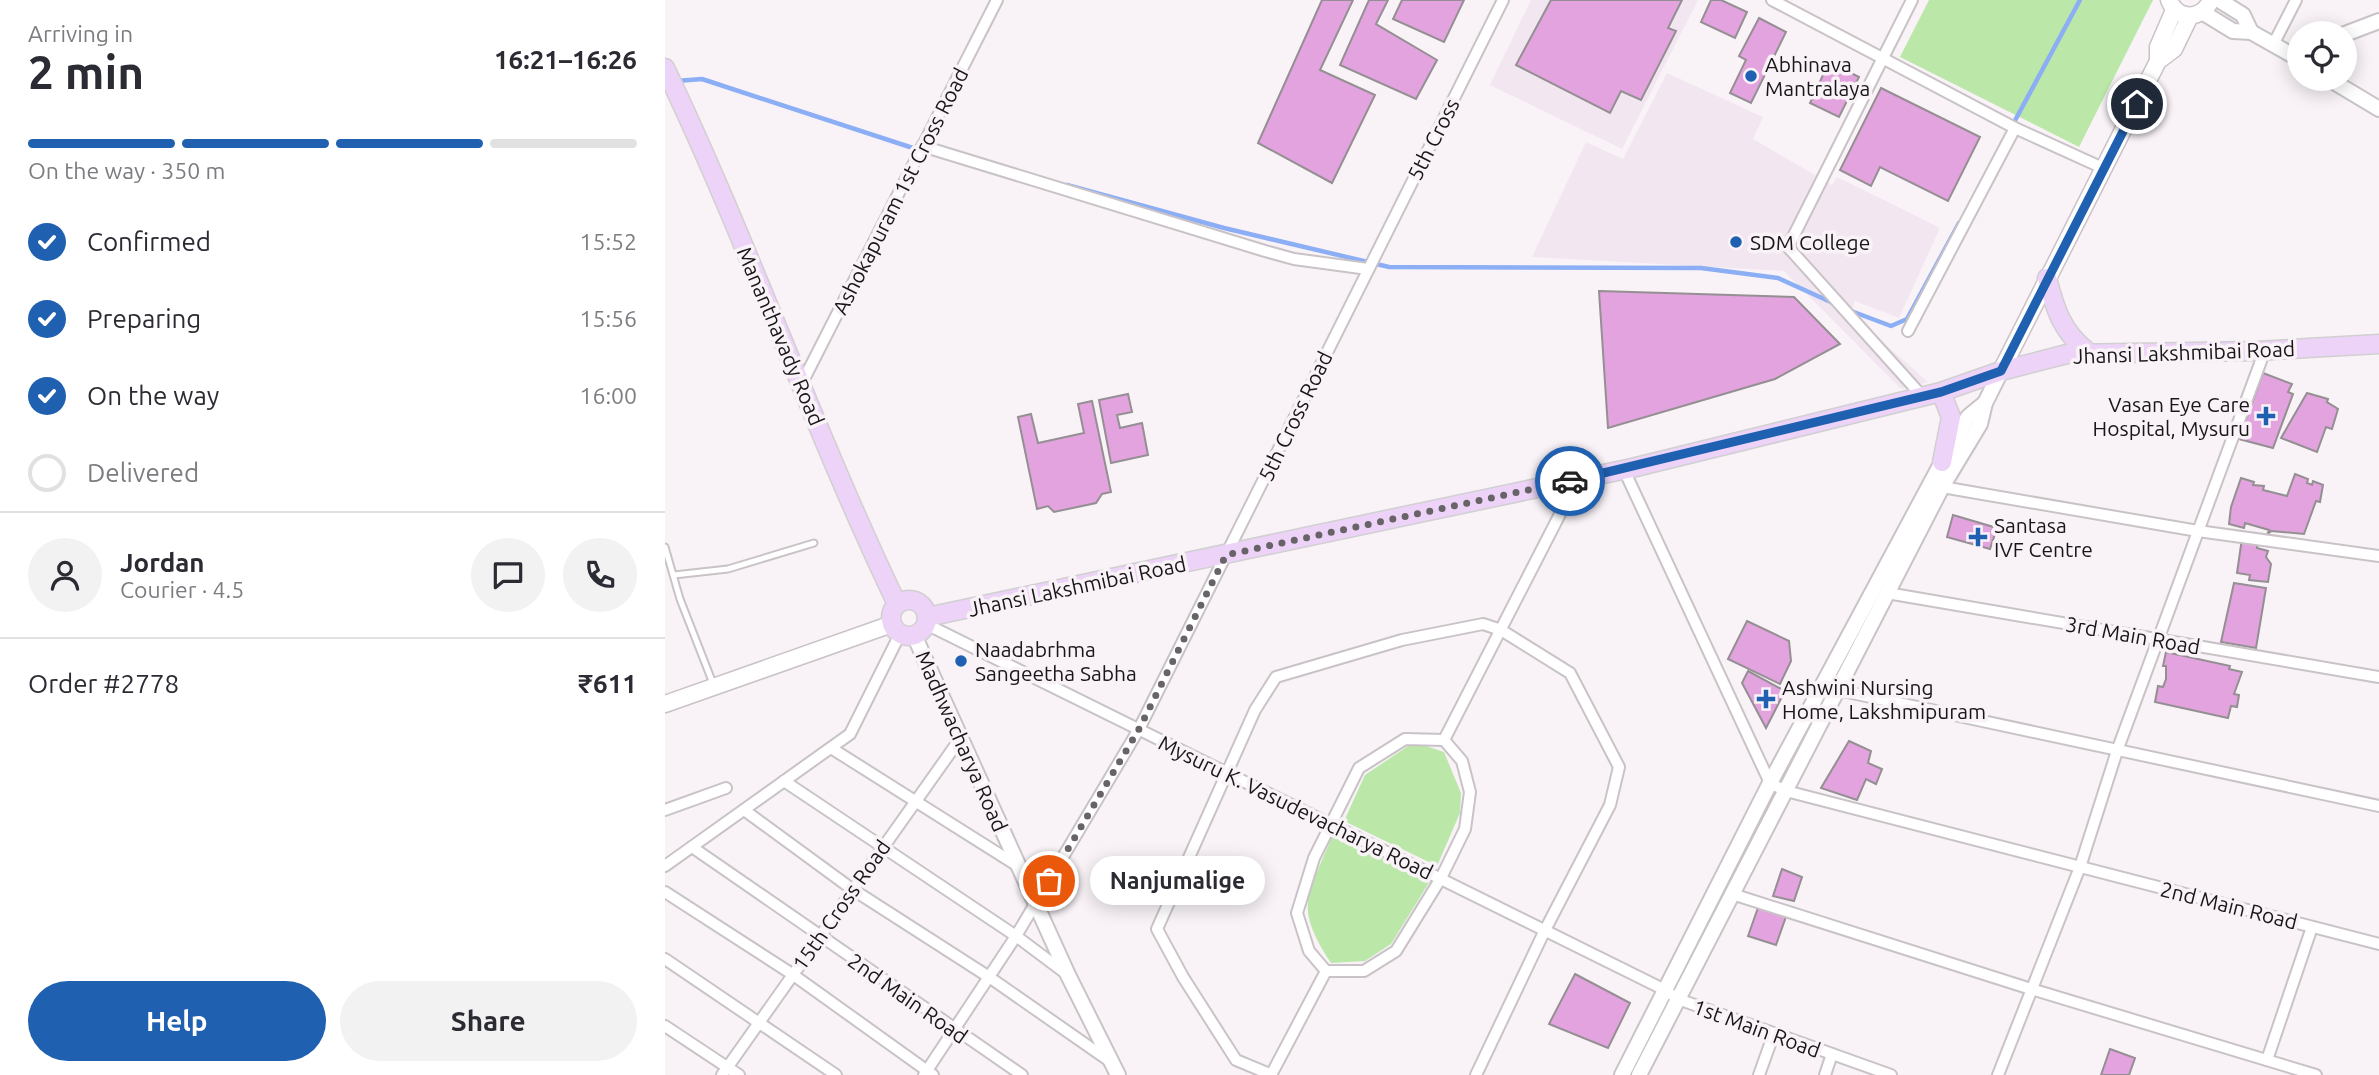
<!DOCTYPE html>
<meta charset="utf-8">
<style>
:root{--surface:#fff;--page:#f2f2f3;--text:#2b2b33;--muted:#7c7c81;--line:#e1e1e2;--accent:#1f60b1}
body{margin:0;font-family:Ubuntu,sans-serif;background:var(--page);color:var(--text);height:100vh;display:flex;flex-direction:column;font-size:26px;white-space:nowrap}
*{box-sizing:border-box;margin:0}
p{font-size:23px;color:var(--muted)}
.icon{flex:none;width:38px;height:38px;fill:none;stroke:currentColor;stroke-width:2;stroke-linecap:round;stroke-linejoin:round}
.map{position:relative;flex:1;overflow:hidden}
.side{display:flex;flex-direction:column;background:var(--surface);width:665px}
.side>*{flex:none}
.fabs{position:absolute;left:1622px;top:21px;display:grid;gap:14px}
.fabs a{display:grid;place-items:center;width:70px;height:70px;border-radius:50%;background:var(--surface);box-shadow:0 4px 18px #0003;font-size:35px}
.pin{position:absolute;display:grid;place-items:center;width:60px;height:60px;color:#fff;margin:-30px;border:4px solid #fff;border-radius:50%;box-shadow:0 2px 7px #0007}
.courier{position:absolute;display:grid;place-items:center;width:70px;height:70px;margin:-35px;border:5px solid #1f60b1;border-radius:50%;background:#fff;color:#222;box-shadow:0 2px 9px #0007}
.bubble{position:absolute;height:49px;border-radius:24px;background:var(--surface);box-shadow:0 4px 18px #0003;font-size:23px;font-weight:600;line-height:49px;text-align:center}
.head em{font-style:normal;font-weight:600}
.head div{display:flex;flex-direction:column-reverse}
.head{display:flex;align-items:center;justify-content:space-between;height:119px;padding:0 28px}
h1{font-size:46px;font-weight:600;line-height:52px}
.bar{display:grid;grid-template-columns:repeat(4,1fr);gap:10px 7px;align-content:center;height:84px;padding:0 28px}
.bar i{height:9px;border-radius:5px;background:var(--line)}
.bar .active{background:var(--accent)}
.bar p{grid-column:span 4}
.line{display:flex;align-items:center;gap:18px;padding:0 28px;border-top:2px solid var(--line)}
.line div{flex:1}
.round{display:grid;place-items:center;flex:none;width:74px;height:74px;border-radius:37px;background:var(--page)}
ol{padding:0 28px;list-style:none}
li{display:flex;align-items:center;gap:21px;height:77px}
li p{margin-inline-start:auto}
li .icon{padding:7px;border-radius:50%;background:var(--accent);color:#fff;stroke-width:4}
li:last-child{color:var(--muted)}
li i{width:38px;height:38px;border:4px solid var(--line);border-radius:50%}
.primary-button{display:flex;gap:14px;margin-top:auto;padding:14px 28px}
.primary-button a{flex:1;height:80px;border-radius:42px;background:var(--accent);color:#fff;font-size:28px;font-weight:600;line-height:80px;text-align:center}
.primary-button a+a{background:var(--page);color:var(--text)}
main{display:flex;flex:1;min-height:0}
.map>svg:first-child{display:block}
.built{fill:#f2e6f1}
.green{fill:#bbe7a8}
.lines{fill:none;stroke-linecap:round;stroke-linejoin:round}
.stream{stroke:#8baef4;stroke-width:4.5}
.building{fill:#e3a3de;stroke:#948f93;stroke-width:2}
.service-casing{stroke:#c9c3c8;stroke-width:9}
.minor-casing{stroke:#c9c3c8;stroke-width:14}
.tertiary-casing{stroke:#c9c3c8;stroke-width:18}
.secondary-casing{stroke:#c9c3c8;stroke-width:19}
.primary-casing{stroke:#d1d0d1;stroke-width:21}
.service{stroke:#fff;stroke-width:5}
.minor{stroke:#fff;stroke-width:10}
.tertiary{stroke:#fff;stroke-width:14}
.secondary{stroke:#fff;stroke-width:16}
.primary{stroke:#ecd3f7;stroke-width:18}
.done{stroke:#676366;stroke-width:7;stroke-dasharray:0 12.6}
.route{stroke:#1f60b1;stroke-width:9}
.poi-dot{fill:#1f60b1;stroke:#f9f3f8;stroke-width:2.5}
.labels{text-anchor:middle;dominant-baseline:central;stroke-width:7;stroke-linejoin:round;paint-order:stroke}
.poi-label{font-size:21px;fill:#181618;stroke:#f9f3f8;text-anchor:start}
.street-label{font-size:21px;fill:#181618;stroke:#f9f3f8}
</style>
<main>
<section class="side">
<div class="head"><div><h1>2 min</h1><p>Arriving in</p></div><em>16:21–16:26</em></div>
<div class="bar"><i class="active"></i><i class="active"></i><i class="active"></i><i></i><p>On the way · 350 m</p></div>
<ol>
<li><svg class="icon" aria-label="check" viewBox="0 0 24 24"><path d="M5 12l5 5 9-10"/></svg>Confirmed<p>15:52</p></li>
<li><svg class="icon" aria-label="check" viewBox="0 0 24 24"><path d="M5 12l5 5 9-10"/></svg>Preparing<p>15:56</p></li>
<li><svg class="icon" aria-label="check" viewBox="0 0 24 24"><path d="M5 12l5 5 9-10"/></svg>On the way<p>16:00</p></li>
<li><i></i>Delivered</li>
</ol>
<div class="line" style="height:126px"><a class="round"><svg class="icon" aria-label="person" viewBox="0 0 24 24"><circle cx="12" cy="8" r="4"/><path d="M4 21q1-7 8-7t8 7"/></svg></a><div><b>Jordan</b><p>Courier · 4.5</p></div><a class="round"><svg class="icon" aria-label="chat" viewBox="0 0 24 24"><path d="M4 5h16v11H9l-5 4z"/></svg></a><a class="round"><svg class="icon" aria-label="phone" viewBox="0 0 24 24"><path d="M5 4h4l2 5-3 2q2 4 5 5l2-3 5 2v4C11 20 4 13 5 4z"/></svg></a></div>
<div class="line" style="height:91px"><div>Order #2778</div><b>₹611</b></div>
<div class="primary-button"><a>Help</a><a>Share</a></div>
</section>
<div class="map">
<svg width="1714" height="1075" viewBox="0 0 1714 1075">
<rect width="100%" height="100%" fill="#f9f3f8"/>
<!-- built -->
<g class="built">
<path d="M866,0H1033L957,149L825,85Z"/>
<path d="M1002,73L1098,117L1088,139L1167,185L1172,177L1275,228L1234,318L1190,301L1185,313L1263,382L1236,389L1119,271L867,257L921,142L958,159Z"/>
</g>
<!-- green -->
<g class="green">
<path d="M1264,0H1488L1414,147L1235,57Z"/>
<path d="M749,742L779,752L796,793L795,813L772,866L679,821L700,775Z"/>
<path d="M668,834L765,881L726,944L700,961L666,963C627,903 644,895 668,834Z"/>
</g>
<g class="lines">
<!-- stream -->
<g class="stream">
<path d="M11,81L37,79L254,150"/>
<path d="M1347,126L1415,0"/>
<path d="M402,185L559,228L724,267L1036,268L1113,278L1168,303"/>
<path d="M1186,311L1226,326L1242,319L1294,223"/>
</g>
</g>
<!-- building -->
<g class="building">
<path d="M657,0H688L655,70L710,95L667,183L593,143Z"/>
<path d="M704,0H723L711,24L772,60L751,99L675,65Z"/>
<path d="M737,0H799L779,42L728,19Z"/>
<path d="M886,0H1017L1003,28L1011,31L976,100L956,91L945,113L851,65Z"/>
<path d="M1046,0H1056L1082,12L1070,38L1036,22Z"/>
<path d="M1094,18L1121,32L1086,103L1065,93L1081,60L1074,56Z"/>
<path d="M1164,62L1194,77L1174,117L1145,103Z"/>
<path d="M1216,88L1315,137L1283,201L1215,167L1206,186L1175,170Z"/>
<path d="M934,291L1129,297L1175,344L1110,379L943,428Z"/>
<path d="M1598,373L1627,384L1623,392L1628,394L1608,448L1574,439Z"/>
<path d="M1642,393L1663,399L1662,402L1673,409L1667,429L1661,427L1652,452L1616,438Z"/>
<path d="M463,394L467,412L452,415L455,428L477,423L483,455L446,463L434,400Z"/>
<path d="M427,401L446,492L437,494L431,503L389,512L383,506L372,509L353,417L366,414L373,443L419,433L413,404Z"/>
<path d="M1630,474L1643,479L1642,483L1647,485L1648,481L1658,485L1655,502L1651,501L1639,534L1606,531L1602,535L1604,530L1580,523L1579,528L1564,524L1566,507L1576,478L1589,482L1588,485L1599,486L1598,490L1622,496Z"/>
<path d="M1288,515L1332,528L1325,549L1282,537Z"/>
<path d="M1577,538L1593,540L1592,548L1603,551L1601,557L1606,564L1603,582L1584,580L1585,575L1572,573Z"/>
<path d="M1569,583L1601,588L1591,648L1556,642Z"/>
<path d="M1082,621L1124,641L1126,661L1115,684L1063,659Z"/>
<path d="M1501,652L1565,666L1564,669L1577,672L1569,694L1574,695L1572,707L1566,706L1563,718L1490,702L1493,686L1498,687L1501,679V666H1498Z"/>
<path d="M1083,671L1120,691L1101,728L1077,683Z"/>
<path d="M1184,741L1206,751L1203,763L1217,769L1211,784L1201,779L1192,800L1156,788Z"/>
<path d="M1117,869L1137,877L1129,901L1108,896Z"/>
<path d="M1094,905L1122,914L1111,945L1083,936Z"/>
<path d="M910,974L965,1003L943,1048L884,1024Z"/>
<path d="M1445,1049L1470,1058L1464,1075H1436Z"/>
</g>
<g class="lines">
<!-- service casing -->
<g class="service-casing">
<g id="service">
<path d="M0,547L15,599L49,686"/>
<path d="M9,575L63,569L149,543"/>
</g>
</g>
<!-- minor casing -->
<g class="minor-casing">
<g id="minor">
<path d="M1107,0L1350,128L1440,169"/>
<path d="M1247,0L1123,247L1257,396"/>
<path d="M1609,43L1631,0"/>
<path d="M257,146L600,251L629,259L703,269"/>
<path d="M1243,331L1350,128"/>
<path d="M137,383L332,0"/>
<path d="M959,470L1105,783L1121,791L1714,944"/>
<path d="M1277,487L1533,531L1714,556"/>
<path d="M1222,593L1714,677"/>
<path d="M261,624L1000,990L1013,999L1226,1075"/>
<path d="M1173,690L1714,806"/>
<path d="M740,739L779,740L797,761L805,792L800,829L776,878L731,951L699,971H661L644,951L632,913L649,858L694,768Z"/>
<path d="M779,740L913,479"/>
<path d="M166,748L353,866"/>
<path d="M119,781L351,936L403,975"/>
<path d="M0,810L61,788"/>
<path d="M79,810L187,889L324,977L446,1062"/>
<path d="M27,847L357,1075"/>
<path d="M0,866L185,734L235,634"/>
<path d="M0,892L127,974L268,1075"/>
<path d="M1067,894L1366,989L1651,1075"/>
<path d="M0,959L171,1075"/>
<path d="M0,1026L74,1075"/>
<path d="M1602,1060L1647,927"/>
<path d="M57,1075L297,736"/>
<path d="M259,1075L351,936L474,729L838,0"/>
<path d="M606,1075L661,971"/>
<path d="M607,1075L571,1060L518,977L492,929L590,710L611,677L737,640L818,624L836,630L905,673L954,767L945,805L879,932L811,1075"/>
<path d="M1094,1075L1109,1033"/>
<path d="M1160,1075L1167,1054"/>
<path d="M1333,1075L1415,867L1452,751L1600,350"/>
</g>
</g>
<!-- tertiary casing -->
<g class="tertiary-casing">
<g id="tertiary">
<path d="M1554,0L1578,15L1586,32"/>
<path d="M1537,12L1568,31L1586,32L1634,59"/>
<path d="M1680,34L1714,21"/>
<path d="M1664,79L1714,109"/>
<path d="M249,635L403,975L453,1075"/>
<path d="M957,1075L1105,783L1277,462L1303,417L1320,403"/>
<path d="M974,1075L1277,487L1315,424L1320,403L1336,371"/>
</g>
</g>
<!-- secondary casing -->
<g class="secondary-casing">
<g id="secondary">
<path d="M1504,0C1513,21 1537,20 1546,0"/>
<path d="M1493,61V47L1509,10"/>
<path d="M1336,371L1493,61L1509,49L1525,16"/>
<path d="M0,704L227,624"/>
</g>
</g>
<!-- primary casing -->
<g class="primary-casing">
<g id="primary">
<path d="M0,68C84,244 148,429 232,604"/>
<path d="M1382,278C1390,309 1397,332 1423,352"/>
<path d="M1276,392L1286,417L1277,462"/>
<circle cx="244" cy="618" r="18"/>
<path d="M262,617L967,468L1276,392L1336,371L1402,354L1592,351L1714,344"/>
</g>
</g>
<!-- service -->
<use href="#service" class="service"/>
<!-- minor -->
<use href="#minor" class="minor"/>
<!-- tertiary -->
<use href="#tertiary" class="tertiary"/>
<!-- secondary -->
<use href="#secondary" class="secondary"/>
<!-- primary -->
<use href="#primary" class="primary"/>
</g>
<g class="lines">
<!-- done -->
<path class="done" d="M384,881L474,729L561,555L905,481"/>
<!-- route -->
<path class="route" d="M905,481L1276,392L1336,371L1472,104"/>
</g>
<!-- markers -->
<g class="poi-dot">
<circle cx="1086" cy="76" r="7"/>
<circle cx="1071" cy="242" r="7"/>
<path d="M1597.5 405.5h7v7h7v7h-7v7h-7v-7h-7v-7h7z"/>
<path d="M1309.5 526.5h7v7h7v7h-7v7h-7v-7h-7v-7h7z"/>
<circle cx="296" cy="661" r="7"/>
<path d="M1097.5 688.5h7v7h7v7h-7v7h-7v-7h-7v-7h7z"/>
</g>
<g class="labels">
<!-- poi labels -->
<g class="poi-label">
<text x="1100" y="64">Abhinava<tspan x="1100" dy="24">Mantralaya</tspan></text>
<text x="1085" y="242">SDM College</text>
<text x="1585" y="404" text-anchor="end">Vasan Eye Care<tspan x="1585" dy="24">Hospital, Mysuru</tspan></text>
<text x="1329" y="525">Santasa<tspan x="1329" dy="24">IVF Centre</tspan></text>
<text x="310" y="649">Naadabrhma<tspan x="310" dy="24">Sangeetha Sabha</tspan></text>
<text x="1117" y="687">Ashwini Nursing<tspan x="1117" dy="24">Home, Lakshmipuram</tspan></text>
</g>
<!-- street labels -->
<g class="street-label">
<text transform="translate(768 139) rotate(-63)">5th Cross</text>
<text transform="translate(235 191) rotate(-63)">Ashokapuram 1st Cross Road</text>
<text transform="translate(116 336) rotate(67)">Mananthavady Road</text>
<text transform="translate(1519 352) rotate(-2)">Jhansi Lakshmibai Road</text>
<text transform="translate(630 416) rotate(-64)">5th Cross Road</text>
<text transform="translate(412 586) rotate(-12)">Jhansi Lakshmibai Road</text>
<text transform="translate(1468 635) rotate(10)">3rd Main Road</text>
<text transform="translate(297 741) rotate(66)">Madhwacharya Road</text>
<text transform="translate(631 807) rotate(26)">Mysuru K. Vasudevacharya Road</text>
<text transform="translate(176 905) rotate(-55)">15th Cross Road</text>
<text transform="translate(1564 905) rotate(14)">2nd Main Road</text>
<text transform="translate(243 998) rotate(35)">2nd Main Road</text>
<text transform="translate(1092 1028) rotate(20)">1st Main Road</text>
</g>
</g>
</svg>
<div class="fabs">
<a><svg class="icon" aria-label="locate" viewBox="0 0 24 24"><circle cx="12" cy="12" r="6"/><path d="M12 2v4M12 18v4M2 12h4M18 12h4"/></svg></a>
</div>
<div class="pin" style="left:384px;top:881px;background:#ea580c"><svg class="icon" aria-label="bag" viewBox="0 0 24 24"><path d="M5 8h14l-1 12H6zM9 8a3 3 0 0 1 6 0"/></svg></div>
<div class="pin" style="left:1472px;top:104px;background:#1f2937"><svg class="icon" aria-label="home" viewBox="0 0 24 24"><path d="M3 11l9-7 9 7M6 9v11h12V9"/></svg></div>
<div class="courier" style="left:905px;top:481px"><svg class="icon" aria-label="car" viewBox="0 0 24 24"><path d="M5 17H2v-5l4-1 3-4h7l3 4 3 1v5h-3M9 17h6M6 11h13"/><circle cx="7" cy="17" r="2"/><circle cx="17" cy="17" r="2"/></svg></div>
<div class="bubble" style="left:425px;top:856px;width:175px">Nanjumalige</div>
</div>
</main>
